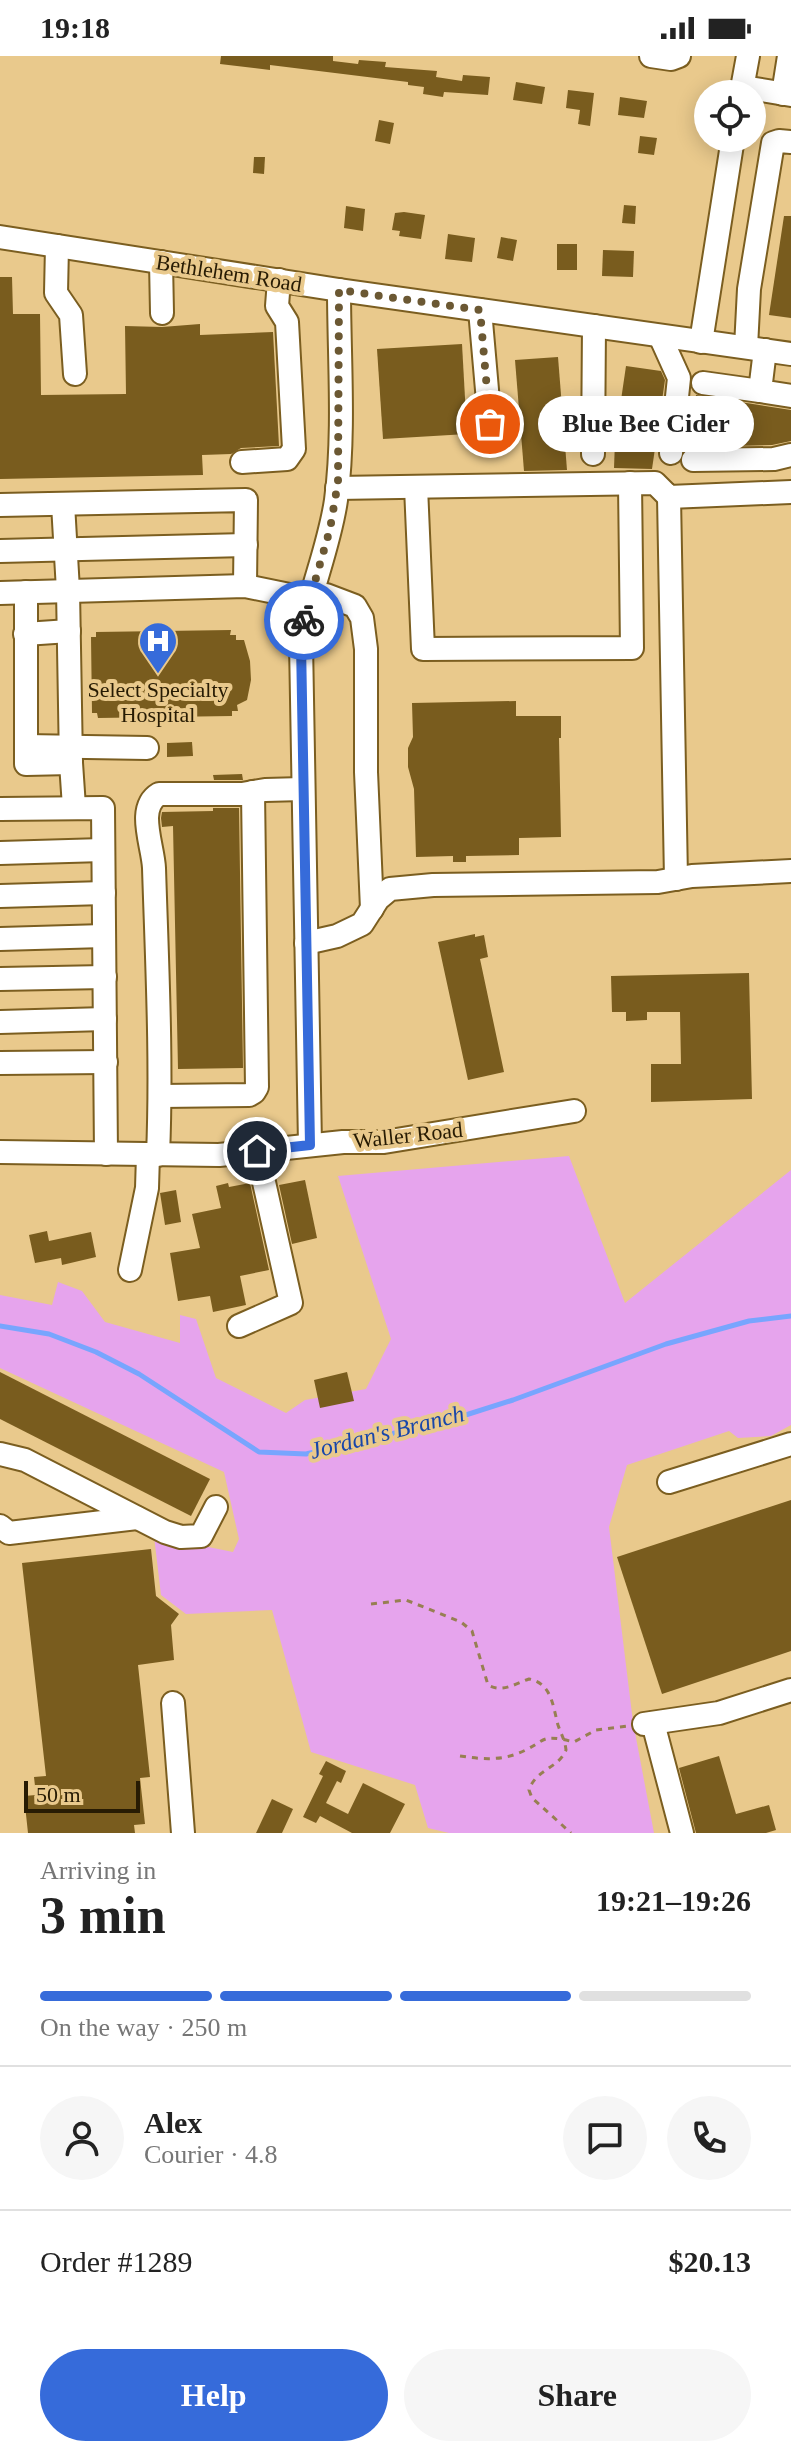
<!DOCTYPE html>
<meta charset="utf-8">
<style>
:root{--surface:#fff;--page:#f6f6f6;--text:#222;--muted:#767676;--line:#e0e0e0;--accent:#366bda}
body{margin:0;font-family:"Times New Roman",serif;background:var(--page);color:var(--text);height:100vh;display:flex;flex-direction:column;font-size:30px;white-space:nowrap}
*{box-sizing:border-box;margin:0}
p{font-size:26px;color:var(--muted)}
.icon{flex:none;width:44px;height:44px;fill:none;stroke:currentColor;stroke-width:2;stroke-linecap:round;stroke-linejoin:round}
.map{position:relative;height:1777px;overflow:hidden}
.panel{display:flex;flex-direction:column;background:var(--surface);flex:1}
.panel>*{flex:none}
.fabs{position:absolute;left:694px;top:24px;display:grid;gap:16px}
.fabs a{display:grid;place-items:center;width:72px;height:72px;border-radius:50%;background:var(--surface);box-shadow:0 4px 20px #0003;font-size:40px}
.scale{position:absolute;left:24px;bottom:20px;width:116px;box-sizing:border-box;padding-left:8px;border:4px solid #271b03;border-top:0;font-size:22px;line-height:28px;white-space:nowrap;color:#271b03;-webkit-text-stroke:6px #e9c98c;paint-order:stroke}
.pin{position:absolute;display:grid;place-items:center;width:68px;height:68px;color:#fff;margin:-34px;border:4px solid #fff;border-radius:50%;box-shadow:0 2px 8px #0007}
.courier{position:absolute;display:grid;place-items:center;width:80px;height:80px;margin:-40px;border:6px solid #366bda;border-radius:50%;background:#fff;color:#222;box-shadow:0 2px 10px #0007}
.bubble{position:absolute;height:56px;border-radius:28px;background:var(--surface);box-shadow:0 4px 20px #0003;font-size:26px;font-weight:700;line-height:56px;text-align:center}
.summary em{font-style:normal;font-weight:700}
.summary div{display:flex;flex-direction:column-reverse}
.summary{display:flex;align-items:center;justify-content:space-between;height:136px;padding:0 40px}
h1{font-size:52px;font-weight:700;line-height:60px}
.bar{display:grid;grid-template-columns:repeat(4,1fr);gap:12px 8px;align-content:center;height:96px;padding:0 40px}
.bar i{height:10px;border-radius:6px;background:var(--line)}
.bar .active{background:var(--accent)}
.bar p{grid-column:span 4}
.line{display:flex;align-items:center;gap:20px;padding:0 40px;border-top:2px solid var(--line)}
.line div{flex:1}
.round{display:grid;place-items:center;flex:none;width:84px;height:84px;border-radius:42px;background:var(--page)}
.cta{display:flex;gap:16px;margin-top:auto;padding:16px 40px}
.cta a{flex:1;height:92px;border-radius:48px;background:var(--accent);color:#fff;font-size:32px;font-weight:700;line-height:92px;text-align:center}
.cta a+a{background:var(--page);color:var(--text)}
.status{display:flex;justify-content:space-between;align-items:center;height:56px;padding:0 40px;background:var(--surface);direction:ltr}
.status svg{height:22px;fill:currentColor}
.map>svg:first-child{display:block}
.green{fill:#e6a4ed}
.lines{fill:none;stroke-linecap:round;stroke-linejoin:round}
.stream{stroke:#78a5fe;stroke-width:5}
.building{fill:#795c1e}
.minor-casing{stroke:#7b5e20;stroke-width:26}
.path{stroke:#977f52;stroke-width:3;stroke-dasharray:6 6;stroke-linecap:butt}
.minor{stroke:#fff;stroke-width:22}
.done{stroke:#6b5833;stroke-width:8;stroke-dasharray:0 14.4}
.route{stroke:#366bda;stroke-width:10}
.labels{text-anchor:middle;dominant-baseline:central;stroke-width:8;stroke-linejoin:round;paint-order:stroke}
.street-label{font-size:22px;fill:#271b03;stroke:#e9c98c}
.poi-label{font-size:22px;fill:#271b03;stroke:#e9c98c}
.water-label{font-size:24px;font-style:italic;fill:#1846aa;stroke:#e9c98c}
</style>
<div class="status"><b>19:18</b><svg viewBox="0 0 49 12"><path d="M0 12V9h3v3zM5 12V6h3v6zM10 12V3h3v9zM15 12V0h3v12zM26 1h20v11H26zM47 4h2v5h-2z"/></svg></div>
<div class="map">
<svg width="791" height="1777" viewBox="0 0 791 1777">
<rect width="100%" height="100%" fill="#e9c98c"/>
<!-- green -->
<path class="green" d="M569,1100L625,1247L791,1114V1369L771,1380L738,1382L729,1375L627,1409L609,1471L633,1666L654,1777H449L428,1772L415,1729L311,1696L272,1554L186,1558L161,1539L154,1480L233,1496L239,1483L224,1416L0,1312V1239L52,1249L58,1226L82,1235L105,1266L180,1287V1259L196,1263L216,1322L286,1357L305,1344L366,1333L391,1283L338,1120Z"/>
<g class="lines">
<!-- stream -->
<path class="stream" d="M0,1270L49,1278L96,1296L139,1318L259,1396L306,1398L450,1364L513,1344L666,1288L749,1265L791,1260"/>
</g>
<!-- building -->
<g class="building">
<path d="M221,0H333V5L358,8L359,4L386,6L385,11L437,15L436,21L462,25L463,19L490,21L488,39L444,36L443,41L423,38L424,31L408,29V26L270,9V14L220,8Z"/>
<path d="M516,26L545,31L542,48L513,44Z"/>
<path d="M568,34L594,37L590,70L578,68L580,54L566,52Z"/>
<path d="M620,41L647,45L644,62L618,59Z"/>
<path d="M379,64L394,67L390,88L375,85Z"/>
<path d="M640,80L657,82L654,99L638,97Z"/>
<path d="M254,101H265L264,118L253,117Z"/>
<path d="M624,149L636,150L635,168L622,167Z"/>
<path d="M346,150L365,153L363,175L344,172Z"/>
<path d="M404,156L425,159L421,183L399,180L400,175L392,174L395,157Z"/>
<path d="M784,160H791V262L769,259Z"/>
<path d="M448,178L475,182L472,206L445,203Z"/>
<path d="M501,181L517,184L513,205L497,202Z"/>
<rect x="557" y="188" width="20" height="26"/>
<path d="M603,194L634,195L633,221L602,220Z"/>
<path d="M0,221H12L13,258H40L41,339L126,338L125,270L162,271L200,268V279L273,276L279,390L241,392L231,398L202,399L203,419L0,423Z"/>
<path d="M462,288L467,378L383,383L377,293Z"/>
<path d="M558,301L567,414L524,415L515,304Z"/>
<path d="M626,310L661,315L665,324L652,413L614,412L615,385Z"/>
<path d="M696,339L791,354V385L772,389L688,391Z"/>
<path d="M231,574L230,579H236V584H244L250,605L251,624L247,644L237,649L238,655H232V660L98,662L97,657H92L91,581H96V576Z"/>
<path d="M516,645V660H561V682H559L561,781L519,782V799L466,800V806H453V800L416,801L414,733L408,711V692L413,681L412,647Z"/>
<path d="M192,686L193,700L167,701V687Z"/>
<path d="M242,718L243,724H214L213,719Z"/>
<path d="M213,752H239L243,1012L178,1013L173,770L162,771L161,762L162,756L213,755Z"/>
<path d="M475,878V881L484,879L488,901L480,903L504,1016L468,1024L438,886Z"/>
<path d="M749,917L752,1043L651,1046V1008H681L680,956H647V964L626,965V956H612L611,920Z"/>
<path d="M305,1124L317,1182L292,1188L279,1129Z"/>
<path d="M228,1127L229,1131L250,1127L269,1214L240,1220L246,1249L213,1256L210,1240L178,1245L170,1197L200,1192L192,1158L221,1152L216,1130Z"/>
<path d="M176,1134L181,1166L165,1169L160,1137Z"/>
<path d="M47,1175L49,1185L91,1176L96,1201L62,1209L61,1202L35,1207L29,1179Z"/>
<path d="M0,1316L210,1423L191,1460L0,1363Z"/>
<path d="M347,1316L354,1345L320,1352L314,1324Z"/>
<path d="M791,1444V1595L662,1638L617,1501Z"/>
<path d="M151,1493L156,1540L179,1558L171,1569L174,1604L138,1609L150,1721L140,1722L145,1768L134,1769L135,1777H28L24,1740L36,1739L34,1721L46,1720L22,1507Z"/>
<path d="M719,1700L736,1758L769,1749L776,1774L766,1777H696L679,1712Z"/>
<path d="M326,1705L346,1715L341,1727L337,1725L326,1747L348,1758L363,1727L405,1748L390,1777H352L320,1760L316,1767L303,1761L323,1720L319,1718Z"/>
<path d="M272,1743L293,1753L282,1777H256Z"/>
</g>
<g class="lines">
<!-- minor casing -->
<g class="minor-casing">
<g id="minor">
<path d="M651,0L671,3L679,0"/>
<path d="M743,31L791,39"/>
<path d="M741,38L748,0"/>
<path d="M783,38L789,0"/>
<path d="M0,181L339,234L791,298"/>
<path d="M57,190L56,237L71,259L75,318"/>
<path d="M161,206L162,257"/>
<path d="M480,254L490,368"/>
<path d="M660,280L679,322L671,397"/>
<path d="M701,286L733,82"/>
<path d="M746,291L749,233L773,87L779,85L791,86"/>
<path d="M765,294L760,335L791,340"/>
<path d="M703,327L760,335"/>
<path d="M593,398L594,270"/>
<path d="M693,404L774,403L791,399"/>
<path d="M242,406L287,403L294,393L287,266L277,250L279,224"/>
<path d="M416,431L423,593L632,592L630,427"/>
<path d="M337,432L655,427L669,441L791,436"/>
<path d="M669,441L676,823"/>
<path d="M0,449L246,444L245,530"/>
<path d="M0,495L246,489"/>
<path d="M26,536V708L71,707L68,534L63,448"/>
<path d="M0,537L245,530L309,543L326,539L355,550L362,562L366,593V716L372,853"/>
<path d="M25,578L69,575"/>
<path d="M26,690L147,692"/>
<path d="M71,707L74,751"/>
<path d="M0,753L103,752L106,1098"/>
<path d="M0,797L103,794"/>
<path d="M0,840L104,837"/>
<path d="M0,883L104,880"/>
<path d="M306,887L337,880L362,868L378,843L390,833L433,829L658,826L692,820L791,815"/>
<path d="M0,923L105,921"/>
<path d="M0,966L105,963"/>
<path d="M0,1007L106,1006"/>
<path d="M161,1040L249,1039L254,1036L257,1031L253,736"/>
<path d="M310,1089L301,587C308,538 329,493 336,444C345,377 339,301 339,234"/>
<path d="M0,1096L219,1099L343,1086H384L574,1055"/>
<path d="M158,1099C162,1004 157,907 154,812C153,789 136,752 159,738H242L265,734L303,733"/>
<path d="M130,1214L147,1132L148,1099"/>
<path d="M239,1270L291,1247L257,1095"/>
<path d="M0,1398L25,1404L165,1476L181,1481L201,1480L216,1451"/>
<path d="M669,1426L791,1388"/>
<path d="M0,1470L9,1477L137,1462"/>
<path d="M173,1647L183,1777"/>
<path d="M653,1667L682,1777"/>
<path d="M644,1668L719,1657L791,1634"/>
</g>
</g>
<!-- path -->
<g class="path">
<path d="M371,1548L406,1544L461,1566L472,1575L488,1629C503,1637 514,1628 529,1623C552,1627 553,1651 558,1669C561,1678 565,1684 566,1694C558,1713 536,1713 529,1734L532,1742L571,1777"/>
<path d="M460,1700C480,1703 500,1705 519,1697C548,1685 538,1677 574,1686L596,1674L627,1670"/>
</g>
<!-- minor -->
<use href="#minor" class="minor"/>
</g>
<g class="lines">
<!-- done -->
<path class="done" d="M304,564L330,473L338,426L339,234L480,254L490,368"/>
<!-- route -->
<path class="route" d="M257,1095L310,1089L301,587L304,564"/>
</g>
<!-- icons -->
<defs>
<g id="hospital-pin" transform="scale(2)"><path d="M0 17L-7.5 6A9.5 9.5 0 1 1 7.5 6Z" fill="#366bda" stroke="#e9c98c"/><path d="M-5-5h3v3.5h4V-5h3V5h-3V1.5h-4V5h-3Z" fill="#fff"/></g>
</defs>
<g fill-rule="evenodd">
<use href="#hospital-pin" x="158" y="585"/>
</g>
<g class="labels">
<!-- street labels -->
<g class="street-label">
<text transform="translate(229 217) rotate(9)">Bethlehem Road</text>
<text transform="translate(408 1079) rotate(-6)">Waller Road</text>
</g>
<!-- poi labels -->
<g class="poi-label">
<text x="158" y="633">Select Specialty<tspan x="158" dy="25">Hospital</tspan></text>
</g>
<!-- water labels -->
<g class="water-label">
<text transform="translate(387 1376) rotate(-14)">Jordan's Branch</text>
</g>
</g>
</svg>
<div class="fabs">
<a><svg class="icon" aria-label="locate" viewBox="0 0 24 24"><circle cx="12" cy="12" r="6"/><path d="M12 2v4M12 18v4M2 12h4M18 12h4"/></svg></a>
</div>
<div class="scale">50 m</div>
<div class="pin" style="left:490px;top:368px;background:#ea580c"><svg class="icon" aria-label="bag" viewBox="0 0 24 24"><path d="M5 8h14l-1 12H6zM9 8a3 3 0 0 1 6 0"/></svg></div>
<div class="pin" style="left:257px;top:1095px;background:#1f2937"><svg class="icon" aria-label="home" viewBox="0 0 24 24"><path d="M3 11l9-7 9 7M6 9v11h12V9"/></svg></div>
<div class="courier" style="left:304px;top:564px"><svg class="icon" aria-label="bike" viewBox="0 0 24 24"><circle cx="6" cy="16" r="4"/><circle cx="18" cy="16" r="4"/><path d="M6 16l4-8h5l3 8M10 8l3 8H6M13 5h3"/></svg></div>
<div class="bubble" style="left:538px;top:340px;width:216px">Blue Bee Cider</div>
</div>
<section class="panel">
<div class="summary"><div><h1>3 min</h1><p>Arriving in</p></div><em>19:21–19:26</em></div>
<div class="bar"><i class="active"></i><i class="active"></i><i class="active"></i><i></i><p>On the way · 250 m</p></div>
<div class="line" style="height:144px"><a class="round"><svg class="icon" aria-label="person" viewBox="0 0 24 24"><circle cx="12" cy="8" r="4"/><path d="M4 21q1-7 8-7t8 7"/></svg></a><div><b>Alex</b><p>Courier · 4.8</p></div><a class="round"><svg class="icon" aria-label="chat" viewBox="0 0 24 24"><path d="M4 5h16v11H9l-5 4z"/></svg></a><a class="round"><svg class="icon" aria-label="phone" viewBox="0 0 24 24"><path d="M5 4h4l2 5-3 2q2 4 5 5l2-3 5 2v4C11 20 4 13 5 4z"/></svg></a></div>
<div class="line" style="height:104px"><div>Order #1289</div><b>$20.13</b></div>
<div class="cta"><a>Help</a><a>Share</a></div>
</section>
